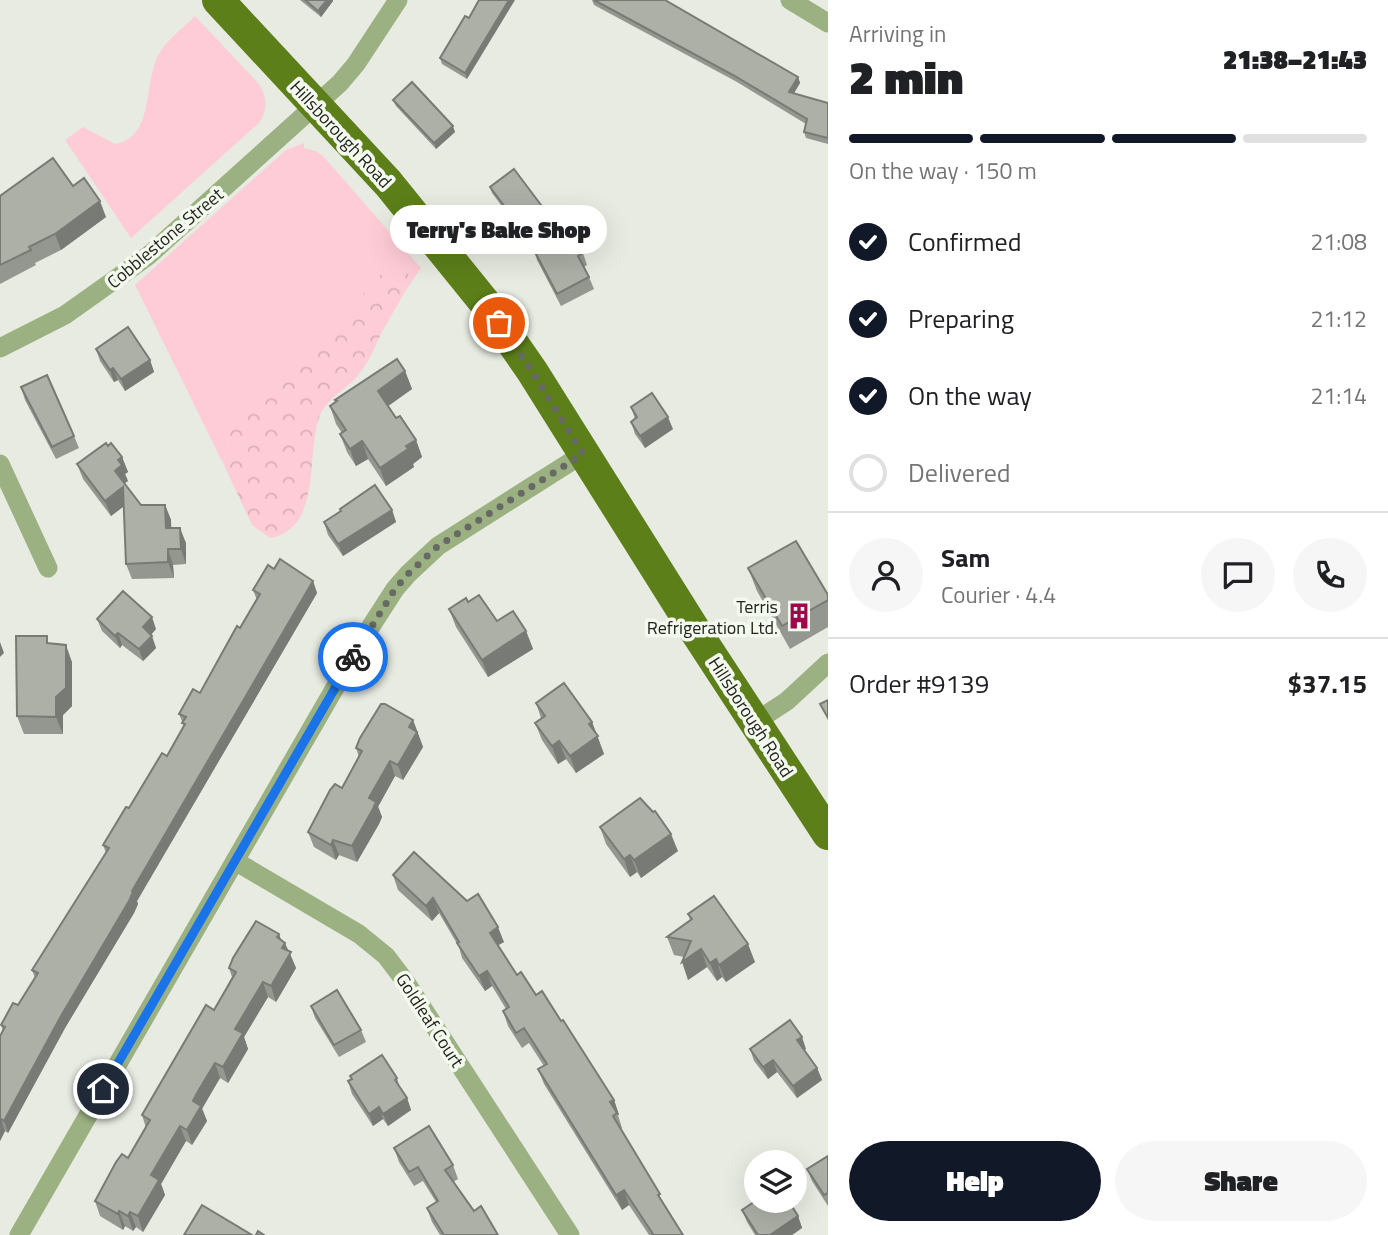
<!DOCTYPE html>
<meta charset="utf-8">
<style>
:root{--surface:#fff;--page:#f6f6f6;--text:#202124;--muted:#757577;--line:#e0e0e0;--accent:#111827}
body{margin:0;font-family:"Titillium Web",sans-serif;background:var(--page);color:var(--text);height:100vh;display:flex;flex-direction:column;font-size:26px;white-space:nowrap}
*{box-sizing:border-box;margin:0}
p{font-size:23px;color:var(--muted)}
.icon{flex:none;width:38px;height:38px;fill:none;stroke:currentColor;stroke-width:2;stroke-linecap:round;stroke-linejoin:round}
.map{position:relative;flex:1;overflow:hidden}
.side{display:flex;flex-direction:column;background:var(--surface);width:560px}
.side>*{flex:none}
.fabs{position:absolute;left:744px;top:1150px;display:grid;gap:14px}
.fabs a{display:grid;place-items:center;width:63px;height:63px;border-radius:50%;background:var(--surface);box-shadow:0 7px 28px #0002;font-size:35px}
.pin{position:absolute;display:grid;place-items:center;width:60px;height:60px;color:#fff;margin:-30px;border:4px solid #fff;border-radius:50%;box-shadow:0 2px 7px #0007}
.courier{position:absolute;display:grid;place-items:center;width:70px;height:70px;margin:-35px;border:5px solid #1a73e8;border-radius:50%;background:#fff;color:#222;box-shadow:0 2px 9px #0007}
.bubble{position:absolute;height:49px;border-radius:24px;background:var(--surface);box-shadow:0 7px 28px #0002;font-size:23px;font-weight:800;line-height:49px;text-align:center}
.summary em{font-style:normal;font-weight:800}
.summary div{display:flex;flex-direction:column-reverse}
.summary{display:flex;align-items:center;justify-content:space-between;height:119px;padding:0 21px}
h1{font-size:46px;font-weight:800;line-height:52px}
.bar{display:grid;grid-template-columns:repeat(4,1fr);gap:10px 7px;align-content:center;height:84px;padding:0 21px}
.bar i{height:9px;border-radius:5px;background:var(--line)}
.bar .selected{background:var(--accent)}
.bar p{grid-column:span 4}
.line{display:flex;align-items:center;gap:18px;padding:0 21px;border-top:2px solid var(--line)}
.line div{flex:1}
.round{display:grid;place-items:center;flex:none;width:74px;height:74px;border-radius:37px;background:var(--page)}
ol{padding:0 21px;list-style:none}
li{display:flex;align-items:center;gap:21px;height:77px}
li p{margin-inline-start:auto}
li .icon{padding:7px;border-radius:50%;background:var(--accent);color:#fff;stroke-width:4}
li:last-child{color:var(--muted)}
li i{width:38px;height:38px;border:4px solid var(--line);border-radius:50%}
.primary-button{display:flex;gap:14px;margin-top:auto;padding:14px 21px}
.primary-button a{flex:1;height:80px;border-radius:42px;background:var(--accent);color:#fff;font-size:28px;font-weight:800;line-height:80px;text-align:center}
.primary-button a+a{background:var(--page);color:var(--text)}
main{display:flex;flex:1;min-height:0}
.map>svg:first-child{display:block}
.green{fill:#feccd6}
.forest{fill:url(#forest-crowns)}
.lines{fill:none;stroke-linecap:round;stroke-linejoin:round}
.minor{stroke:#9cb182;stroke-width:19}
.primary{stroke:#5c7f19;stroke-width:32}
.wall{fill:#949790}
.shaded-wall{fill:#787b75}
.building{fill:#acb0a7;stroke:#787b75;stroke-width:2}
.done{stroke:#676964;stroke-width:7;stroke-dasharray:0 12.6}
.route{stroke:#1a73e8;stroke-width:9}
.labels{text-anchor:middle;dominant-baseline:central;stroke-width:7;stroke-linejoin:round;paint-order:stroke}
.street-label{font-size:18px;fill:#222320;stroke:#f4f9ee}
.poi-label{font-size:18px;fill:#222320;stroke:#f4f9ee;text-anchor:end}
</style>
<main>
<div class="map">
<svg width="828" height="1235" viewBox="0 0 828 1235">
<defs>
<pattern id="forest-crowns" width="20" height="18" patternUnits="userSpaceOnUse" patternTransform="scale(1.75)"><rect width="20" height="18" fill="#feccd6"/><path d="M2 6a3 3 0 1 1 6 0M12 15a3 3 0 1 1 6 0" fill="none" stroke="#d9afb7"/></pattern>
</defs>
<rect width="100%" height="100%" fill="#e7ebe1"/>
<!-- green -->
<g class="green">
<path d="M195,16L259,84C267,97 268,108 260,122L131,238L65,140L83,127L115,144C155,137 143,84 158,56C165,41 183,28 195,16Z"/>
<path d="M304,143V148L316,151L323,156L421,268L412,281L406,270L380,275L342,317L310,347L240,408L233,423L223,463L135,285L286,150Z"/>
</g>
<!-- forest -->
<path class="forest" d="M395,268L406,270L412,281C401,297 392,315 382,332C374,348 368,365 355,379C342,392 326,399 319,418C306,456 322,529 270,538L252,525L223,463L233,423L240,408L256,392L310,347L342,317L380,275Z"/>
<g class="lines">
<!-- minor -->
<g class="minor">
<path d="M790,0L828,23"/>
<path d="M0,348L65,315L148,256L340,83L356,64L398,0"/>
<path d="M0,464L48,568"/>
<path d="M755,722L787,701L828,663"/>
<path d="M235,861L359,934L386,956L405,981L570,1235"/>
<path d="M19,1235L366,634L395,589L408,574L438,546L583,454"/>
</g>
<!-- primary -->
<path class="primary" d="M218,0L388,183L485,303L532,371L694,629L828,834"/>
</g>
<!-- wall -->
<g class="wall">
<path d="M300,0H333V1L321,17Z"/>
<path d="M592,0H665L798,77L800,83L794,93L828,103V144L806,138L804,132L806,124L737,82L594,5Z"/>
<path d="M465,16L467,79L442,64L440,58Z"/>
<path d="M393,100L455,132L436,149L396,106Z"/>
<path d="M73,186L106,217L61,250L35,263L36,265L0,284V196Z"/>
<path d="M490,187L547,215L522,233L492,193Z"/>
<path d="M533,248L583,253L587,265L584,267L589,277L594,289L561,306L537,260Z"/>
<path d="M96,349L150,360L154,372L125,391L118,380L114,382L100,361Z"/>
<path d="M405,371L412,389L388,406L396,418L416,440L422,457L413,464L414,467L386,486L368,459L356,466L347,452L340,434L342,433L336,424L330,406L336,402L335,400Z"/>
<path d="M21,387L74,436L79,448L56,459L25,400Z"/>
<path d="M631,407L673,429L645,448L635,434L631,422L635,419Z"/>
<path d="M108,446L122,457L128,472L125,474L128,481L124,483L141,505H165L171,520V528L186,543V564L173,565L174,578L132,579L126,564L124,506L111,516L83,479L77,464Z"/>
<path d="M392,510L396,522L343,556L328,535L324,522Z"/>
<path d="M748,568L828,595V627L790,649L757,591Z"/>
<path d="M274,569L313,581L317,593L137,901L138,904L134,913L65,1028L8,1133L5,1131L0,1141V1036L3,1031L1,1025L18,1005L35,978L32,970L106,853L103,845L167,756L184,726L179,714L200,693L257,600L253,590Z"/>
<path d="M468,602L497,621L526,631L533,649L488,677L456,627L449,609Z"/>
<path d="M97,619L156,629L151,635L156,648L143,661L122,645L120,648L102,631Z"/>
<path d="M50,643L72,662V706L63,715V734H24L17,716Z"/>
<path d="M536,703L592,722L604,754L576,773L566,759L558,764L542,740L535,723L541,718Z"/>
<path d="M413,720L423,747L403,780L395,776L378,806L382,817L379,824L357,862L339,855L336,860L314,847L308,832L342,788L359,757L356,748Z"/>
<path d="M600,827L678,851L641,878L637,872L630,877L606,844Z"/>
<path d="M393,875L504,942L498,945L517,975L561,1021L614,1100L619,1115H618L622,1128L621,1129L663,1202L683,1235H649L629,1205L622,1210L544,1084L538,1069L544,1066L529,1043L522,1048L508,1026L503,1011L506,1009L492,986L485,991L462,958L459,947L439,913L432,921L398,890Z"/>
<path d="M688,914L755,962L726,982L722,977L717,981L707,967L688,980L684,957L674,955L667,937L690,920Z"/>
<path d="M279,934L281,940L289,951L296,968L276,1002L268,997L244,1037L248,1049L228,1083L220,1078L202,1108L207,1121L192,1145L186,1141L161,1184L165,1195L143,1232L136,1227L133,1231L125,1226L123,1230L100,1216L95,1201L128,1158L146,1128L142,1115L214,1010L232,977L229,968Z"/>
<path d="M311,1006L361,1030L366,1042L339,1057L315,1018Z"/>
<path d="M750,1049H806L804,1050L817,1068L822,1080L797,1098L777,1072L768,1079L754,1061Z"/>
<path d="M350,1076L397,1078L400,1088L407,1098L411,1110L388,1126L383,1119L373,1126L352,1094L348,1081L351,1079Z"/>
<path d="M394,1148L453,1165L458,1179L453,1182L474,1211L498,1235H440L432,1222L427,1208L436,1202L423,1181L414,1186L399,1162Z"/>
<path d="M828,1156V1206L812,1181L807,1169Z"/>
<path d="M742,1210L798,1216L802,1228L792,1235H755L747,1222Z"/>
</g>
<!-- shaded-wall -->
<g class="shaded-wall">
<path d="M327,0H333V1L321,17L318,11Z"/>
<path d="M509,0H515L467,79L465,73Z"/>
<path d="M798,77L800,83L791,98L789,92Z"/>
<path d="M453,126L455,132L436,149L434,143Z"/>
<path d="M100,201L106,217L61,250L55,234Z"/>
<path d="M544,209L547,215L522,233L520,227Z"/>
<path d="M150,360L154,372L125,391L121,379Z"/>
<path d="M113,368L118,380L114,382L110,370Z"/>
<path d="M405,371L412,389L384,409L378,391Z"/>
<path d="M668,417L673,429L645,448L640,436Z"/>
<path d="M416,440L422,457L413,464L414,467L386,486L380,468Z"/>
<path d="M362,441L368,459L356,466L350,449Z"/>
<path d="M122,457L128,472L125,474L128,481L121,486L115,471L118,460Z"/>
<path d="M123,487L128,503L111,516L105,501Z"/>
<path d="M165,505L171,520L172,543L166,528Z"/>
<path d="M392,510L396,522L343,556L338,544Z"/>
<path d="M180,528L186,543V564L181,549Z"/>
<path d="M168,549L173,565L174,578L168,562Z"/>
<path d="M313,581L317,593L137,901L138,904L134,913L65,1028L8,1133L4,1121L61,1016L132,891Z"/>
<path d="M152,617L156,629L147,639L143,627Z"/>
<path d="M526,631L533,649L488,677L482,660Z"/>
<path d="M118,633L122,645L120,648L115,636Z"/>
<path d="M152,636L156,648L143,661L139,649Z"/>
<path d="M0,642L4,653L0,657Z"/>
<path d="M66,645L72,662V706L63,715V734L56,717V697Z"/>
<path d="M413,720L423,747L403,780L398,765L409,727Z"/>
<path d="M592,722L604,754L576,773L570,756L589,724Z"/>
<path d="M559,741L566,759L558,764L552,746Z"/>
<path d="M390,761L395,776L378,807L382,817L379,824L357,862L352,846L369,798Z"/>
<path d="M671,834L678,851L641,878L634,860Z"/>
<path d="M333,840L339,855L336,860L331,845Z"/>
<path d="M630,855L637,872L630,877L624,859Z"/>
<path d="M433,898L439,913L432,921L426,906Z"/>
<path d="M498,927L504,942L495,947L490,933Z"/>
<path d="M279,934L283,946L285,943L296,968L276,1002L271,986L277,937Z"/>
<path d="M748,944L755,962L726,982L719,965Z"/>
<path d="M701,949L707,967L688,980L682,962Z"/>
<path d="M716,959L722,977L717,981L710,963Z"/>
<path d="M487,971L492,986L485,991L479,976Z"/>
<path d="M263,982L268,997L244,1037L248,1049L228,1083L223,1067L235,1029Z"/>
<path d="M802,1037L806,1049L801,1052L797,1040Z"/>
<path d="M773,1060L777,1072L768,1079L763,1067Z"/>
<path d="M215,1063L220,1078L202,1109L207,1121L192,1145L187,1130L193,1101Z"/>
<path d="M817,1068L822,1080L797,1098L793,1086Z"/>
<path d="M407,1098L411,1110L388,1126L383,1114Z"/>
<path d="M614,1100L619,1115H618L610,1102Z"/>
<path d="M379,1107L383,1119L373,1126L369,1114Z"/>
<path d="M1,1119L5,1131L0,1141V1121Z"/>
<path d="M180,1126L186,1141L161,1184L165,1195L143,1232L138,1216L151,1175Z"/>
<path d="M624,1190L629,1205L622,1210L616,1195Z"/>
<path d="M119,1211L125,1226L123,1230L118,1214Z"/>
<path d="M130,1212L136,1227L133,1231L128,1216Z"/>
<path d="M798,1216L802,1228L792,1235H770Z"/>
</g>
<!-- building -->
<g class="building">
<path d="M305,0H327L318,11Z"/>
<path d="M479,0H509L465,73L440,58L465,16L469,18Z"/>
<path d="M594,0H665L798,77L789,92L828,103V138L804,132L807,119L735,76Z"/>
<path d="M412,82L453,126L434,143L393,100Z"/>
<path d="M53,158L73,186L84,178L100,201L55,234L29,247L31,250L0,265V196Z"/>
<path d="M514,169L544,209L520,227L490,187Z"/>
<path d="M570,229L583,253L578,256L589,277L557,294L533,248Z"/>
<path d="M128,327L150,360L121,379L113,368L110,370L96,349Z"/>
<path d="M397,359L405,371L378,391L396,418L400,416L416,440L406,446L408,449L380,468L362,441L350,449L340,434L346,430L330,406L337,401L335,400Z"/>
<path d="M47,375L74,436L52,447L21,387Z"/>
<path d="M652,393L668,417L640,436L631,422L637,417L631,407Z"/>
<path d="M106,443L108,446L111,443L122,457L118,460L122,465L115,471L141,505H165L166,528H180L181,549H168V562L126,564L123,487L105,501L77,464Z"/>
<path d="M375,485L392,510L338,544L324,522L341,511L340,509Z"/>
<path d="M796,541L828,595V600L782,626L748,568Z"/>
<path d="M280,559L313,581L132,891L133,892L129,901L61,1016L4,1121L1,1119L0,1121V1036L5,1027L1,1025L13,1003L18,1005L38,973L32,970L109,848L103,845L126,807L129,808L162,753L167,756L185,724L182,723L186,717L179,714L193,689L200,693L237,626L240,628L260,594L253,590L268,565L274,569Z"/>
<path d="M123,591L152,617L143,627L152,636L139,649L118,633L115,636L97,619Z"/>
<path d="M479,595L497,621L513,611L526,631L482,660L449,609L466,598L468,602Z"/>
<path d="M16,636H47V643L66,645V688L56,697V717L17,716Z"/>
<path d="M564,683L592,722L589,724L598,736L570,756L559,741L552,746L535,723L545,716L536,703Z"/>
<path d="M828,700V718L820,704Z"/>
<path d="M381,704H385L413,720L409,727L417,732L398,765L390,761L369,798L376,802L373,809L352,846L333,840L331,845L308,832L330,790L335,784L342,788L362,751L356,748L360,738Z"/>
<path d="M640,798L653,812L655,811L671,834L634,860L630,855L624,859L600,827Z"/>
<path d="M414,852L467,901L478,894L498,927L490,933L517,975L521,972L536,995L542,991L561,1021L563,1020L614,1100L610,1102L617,1113L613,1116L660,1194L658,1195L683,1235H652L653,1234L624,1190L616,1195L538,1069L547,1064L524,1028L516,1033L503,1011L509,1007L487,971L479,976L457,943L459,942L433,898L426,906L393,875Z"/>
<path d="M714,896L748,944L719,965L716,959L710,963L701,949L682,962L691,941L667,937L692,919L688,914Z"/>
<path d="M256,921L279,934L277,937L285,943L282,948L291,952L271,986L263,982L235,1029L243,1033L223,1067L215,1063L197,1093L193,1101L201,1106L187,1130L180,1126L151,1175L159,1180L138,1216L130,1212L128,1216L119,1211L118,1214L95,1201L116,1162L122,1154L128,1158L150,1120L142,1115L206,1005L214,1010L236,972L229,968L233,958Z"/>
<path d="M337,990L361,1030L334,1045L311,1006Z"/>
<path d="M790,1020L802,1037L797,1040L817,1068L793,1086L773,1060L763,1067L750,1049Z"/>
<path d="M382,1055L397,1078L395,1080L407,1098L383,1114L379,1107L369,1114L348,1081L352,1079L350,1076Z"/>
<path d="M429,1126L453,1165L445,1170L474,1211L481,1206L498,1235H444L427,1208L438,1201L418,1167L409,1172L394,1148Z"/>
<path d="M828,1156V1193L824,1195L807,1169Z"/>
<path d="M757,1200H788L798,1216L770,1235H758L742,1210Z"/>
<path d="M202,1205L252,1235H184Z"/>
<path d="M258,1231L264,1235H256Z"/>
</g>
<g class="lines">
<!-- done -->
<path class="done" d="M353,657L395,589L408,574L438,546L583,454L532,371L499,323"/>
<!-- route -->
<path class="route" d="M103,1089L353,657"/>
</g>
<!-- icons -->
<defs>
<g id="building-bare" transform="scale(2.1)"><path d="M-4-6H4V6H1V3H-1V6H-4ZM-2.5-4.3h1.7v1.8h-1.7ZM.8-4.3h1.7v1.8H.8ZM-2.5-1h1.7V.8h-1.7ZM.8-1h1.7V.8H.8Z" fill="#9f064c" stroke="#f4f9ee" stroke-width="2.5" paint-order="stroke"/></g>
</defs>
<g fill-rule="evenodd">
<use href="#building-bare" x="799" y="616"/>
</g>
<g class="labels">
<!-- street labels -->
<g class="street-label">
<text transform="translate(341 134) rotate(47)">Hillsborough Road</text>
<text transform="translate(165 238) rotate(-40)">Cobblestone Street</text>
<text transform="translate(751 717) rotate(57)">Hillsborough Road</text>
<text transform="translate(430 1020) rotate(57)">Goldleaf Court</text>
</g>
<!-- poi labels -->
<g class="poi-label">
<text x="778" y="606">Terris<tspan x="778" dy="21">Refrigeration Ltd.</tspan></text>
</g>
</g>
</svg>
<div class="fabs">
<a><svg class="icon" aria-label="layers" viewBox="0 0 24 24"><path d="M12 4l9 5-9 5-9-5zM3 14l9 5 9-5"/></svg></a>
</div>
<div class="pin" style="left:499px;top:323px;background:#ea580c"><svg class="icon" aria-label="bag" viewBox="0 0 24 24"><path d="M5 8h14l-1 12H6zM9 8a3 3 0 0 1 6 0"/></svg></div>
<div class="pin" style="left:103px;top:1089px;background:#1f2937"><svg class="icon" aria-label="home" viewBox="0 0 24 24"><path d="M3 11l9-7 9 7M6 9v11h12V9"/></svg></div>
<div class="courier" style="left:353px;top:657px"><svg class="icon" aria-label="bike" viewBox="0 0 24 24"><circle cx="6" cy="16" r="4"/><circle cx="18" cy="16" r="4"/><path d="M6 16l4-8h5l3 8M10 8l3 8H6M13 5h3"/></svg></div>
<div class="bubble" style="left:390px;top:205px;width:217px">Terry's Bake Shop</div>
</div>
<section class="side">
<div class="summary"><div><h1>2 min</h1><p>Arriving in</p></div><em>21:38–21:43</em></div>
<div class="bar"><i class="selected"></i><i class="selected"></i><i class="selected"></i><i></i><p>On the way · 150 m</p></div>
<ol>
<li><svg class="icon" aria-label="check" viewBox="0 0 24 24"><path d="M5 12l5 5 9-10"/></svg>Confirmed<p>21:08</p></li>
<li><svg class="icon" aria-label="check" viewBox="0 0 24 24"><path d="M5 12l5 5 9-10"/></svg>Preparing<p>21:12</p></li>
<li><svg class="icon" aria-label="check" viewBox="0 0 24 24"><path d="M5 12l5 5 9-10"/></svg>On the way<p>21:14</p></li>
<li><i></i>Delivered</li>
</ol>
<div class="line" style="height:126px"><a class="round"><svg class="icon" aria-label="person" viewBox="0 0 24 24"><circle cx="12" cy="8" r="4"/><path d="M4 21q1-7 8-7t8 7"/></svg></a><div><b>Sam</b><p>Courier · 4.4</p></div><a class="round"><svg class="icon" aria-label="chat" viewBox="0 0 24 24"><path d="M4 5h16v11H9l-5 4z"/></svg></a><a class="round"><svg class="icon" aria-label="phone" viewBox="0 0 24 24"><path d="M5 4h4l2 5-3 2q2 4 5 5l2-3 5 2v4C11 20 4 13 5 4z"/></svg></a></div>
<div class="line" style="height:91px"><div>Order #9139</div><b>$37.15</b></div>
<div class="primary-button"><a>Help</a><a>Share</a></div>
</section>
</main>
